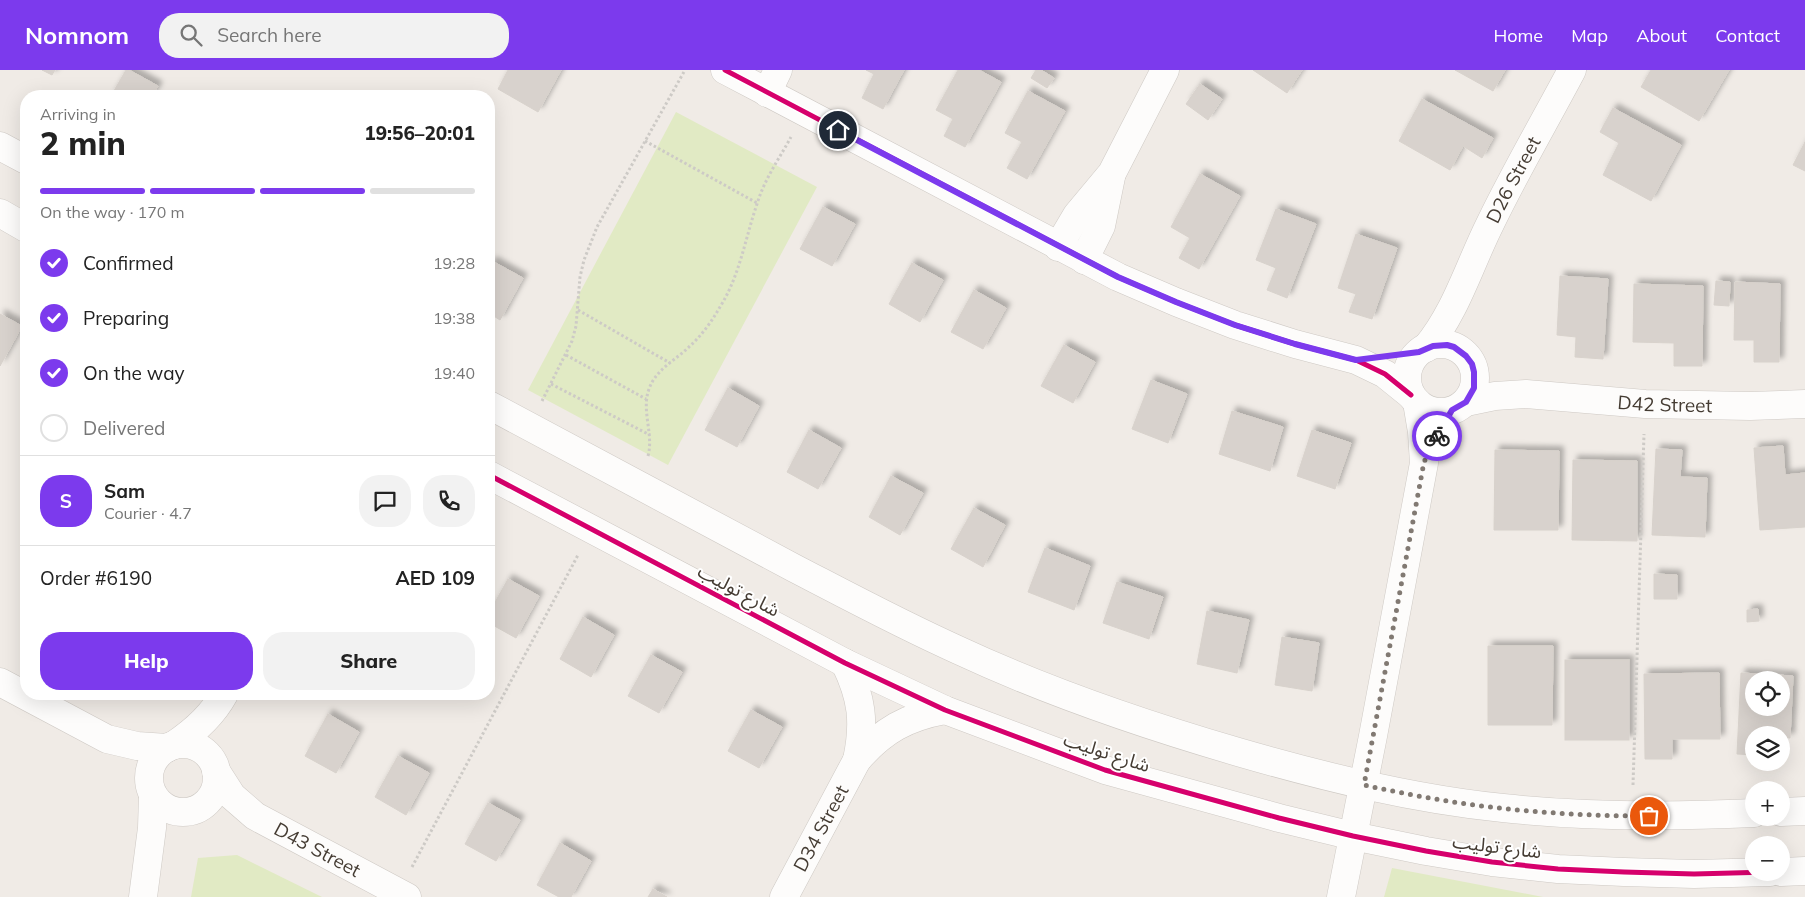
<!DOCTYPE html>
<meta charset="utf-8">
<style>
:root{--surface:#fff;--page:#f2f2f2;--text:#222;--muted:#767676;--line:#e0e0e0;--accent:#7c3aed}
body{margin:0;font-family:Mulish,"Noto Sans Arabic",sans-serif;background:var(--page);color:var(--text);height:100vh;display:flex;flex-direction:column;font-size:19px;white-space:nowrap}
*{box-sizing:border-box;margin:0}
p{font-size:16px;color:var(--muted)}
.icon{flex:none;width:28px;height:28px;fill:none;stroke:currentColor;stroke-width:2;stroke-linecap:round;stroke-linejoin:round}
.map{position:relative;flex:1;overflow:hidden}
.sheet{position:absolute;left:20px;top:20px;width:475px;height:610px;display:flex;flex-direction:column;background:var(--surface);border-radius:20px;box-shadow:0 5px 20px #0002}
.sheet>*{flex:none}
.controls{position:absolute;left:1745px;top:601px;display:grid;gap:10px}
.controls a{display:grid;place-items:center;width:45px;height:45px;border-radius:50%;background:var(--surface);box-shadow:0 5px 20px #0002;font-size:25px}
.pin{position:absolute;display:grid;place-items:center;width:42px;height:42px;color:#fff;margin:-21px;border:2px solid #fff;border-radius:50%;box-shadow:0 1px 5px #0007}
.courier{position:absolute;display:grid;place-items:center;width:50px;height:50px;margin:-25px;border:4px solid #7c3aed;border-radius:50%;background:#fff;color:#222;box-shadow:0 1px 6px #0007}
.head em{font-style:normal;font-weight:800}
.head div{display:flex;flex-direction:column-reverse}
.head{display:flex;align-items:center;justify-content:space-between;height:85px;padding:0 20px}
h1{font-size:32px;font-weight:800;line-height:38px}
.bar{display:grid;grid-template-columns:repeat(4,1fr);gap:8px 5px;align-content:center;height:60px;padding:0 20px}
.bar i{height:6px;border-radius:4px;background:var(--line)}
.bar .active{background:var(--accent)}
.bar p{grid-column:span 4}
.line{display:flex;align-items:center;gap:12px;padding:0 20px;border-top:1px solid var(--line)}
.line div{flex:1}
.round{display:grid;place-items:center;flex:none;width:52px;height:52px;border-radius:20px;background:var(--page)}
ol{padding:0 20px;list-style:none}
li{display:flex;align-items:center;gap:15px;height:55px}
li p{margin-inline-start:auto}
li .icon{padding:5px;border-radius:50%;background:var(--accent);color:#fff;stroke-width:4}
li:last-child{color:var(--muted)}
li i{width:28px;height:28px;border:2px solid var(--line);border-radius:50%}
.button{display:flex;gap:10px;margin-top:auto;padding:10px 20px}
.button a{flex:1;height:58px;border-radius:20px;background:var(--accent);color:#fff;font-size:20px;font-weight:800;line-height:58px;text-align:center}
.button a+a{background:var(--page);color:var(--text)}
header{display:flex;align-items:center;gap:30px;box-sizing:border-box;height:70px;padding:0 25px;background:var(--accent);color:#fff}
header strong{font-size:24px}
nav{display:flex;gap:28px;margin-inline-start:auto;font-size:18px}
.search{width:350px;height:45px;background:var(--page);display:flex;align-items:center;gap:12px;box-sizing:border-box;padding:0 18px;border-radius:20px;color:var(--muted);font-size:19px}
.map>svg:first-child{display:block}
.green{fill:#e1eac4}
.building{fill:#d8d2cd;stroke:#d8d2cc;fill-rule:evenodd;filter:url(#shadow)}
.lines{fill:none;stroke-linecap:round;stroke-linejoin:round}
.minor-casing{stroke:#cec9c4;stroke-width:29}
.tertiary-casing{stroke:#cec9c4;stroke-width:29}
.path{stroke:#cdcac6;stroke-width:3;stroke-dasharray:2.5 2.5;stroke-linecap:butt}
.minor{stroke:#fdfcfb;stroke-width:28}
.tertiary{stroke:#fdfcfb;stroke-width:28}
.cycleway-casing{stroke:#fff;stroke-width:8}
.cycleway{stroke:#d6006c;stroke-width:5}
.done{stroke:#817972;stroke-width:5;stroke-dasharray:0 9}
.route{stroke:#7c3aed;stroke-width:6}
.labels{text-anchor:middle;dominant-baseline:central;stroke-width:4;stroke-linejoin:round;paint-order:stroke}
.street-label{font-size:19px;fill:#453c33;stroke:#fff}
</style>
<header>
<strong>Nomnom</strong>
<div class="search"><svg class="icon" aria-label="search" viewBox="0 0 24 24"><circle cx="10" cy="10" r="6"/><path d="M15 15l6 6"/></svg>Search here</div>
<nav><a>Home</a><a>Map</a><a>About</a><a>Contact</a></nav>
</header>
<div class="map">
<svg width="1805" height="827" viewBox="0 0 1805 827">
<defs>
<filter id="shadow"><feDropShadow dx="4.5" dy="-4.5" stdDeviation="2.5" flood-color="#0004"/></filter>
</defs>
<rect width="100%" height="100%" fill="#f0ebe6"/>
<!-- green -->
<g class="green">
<path d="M676,42L817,117L668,395L528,320Z"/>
<path d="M237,785L322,827H191L198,788Z"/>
<path d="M1392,798L1543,827H1384Z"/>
</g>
<!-- building -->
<g class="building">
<path d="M42,0H55L52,5Z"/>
<path d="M126,0H129L158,16L152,26H111Z"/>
<path d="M508,0H561L538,42L498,19Z"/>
<path d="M866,0H904L883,39L862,28L874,4Z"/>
<path d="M958,0H979L1001,12L965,77L944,66L953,49L936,40Z"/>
<path d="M1036,0H1041L1054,8L1047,18L1031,8Z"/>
<path d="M1253,0H1302L1287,23Z"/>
<path d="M1455,0H1505L1493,21Z"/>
<path d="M1651,0H1729L1699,51L1641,17Z"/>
<path d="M1200,14L1222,29L1208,50L1186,34Z"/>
<path d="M1028,21L1065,41L1027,109L1007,98L1022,72L1005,63Z"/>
<path d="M1422,29L1493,68L1482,88L1463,76L1450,100L1399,71Z"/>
<path d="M1613,38L1681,75L1651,131L1603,105L1619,73L1600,62Z"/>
<path d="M1805,72V101L1793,95Z"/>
<path d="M1200,104L1240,126L1199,199L1179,188L1190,168L1171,157Z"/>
<path d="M823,137L855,154L832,196L800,179Z"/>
<path d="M1276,139L1316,154L1287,228L1267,220L1276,198L1256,190Z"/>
<path d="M1356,164L1397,178L1372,249L1349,242L1356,224L1338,218Z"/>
<path d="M492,191L523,208L500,250L489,243V196Z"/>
<path d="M912,193L943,210L920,252L889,234Z"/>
<path d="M1560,206L1608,209L1603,289L1575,287L1576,267L1557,265Z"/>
<path d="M1716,211L1730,212L1729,236L1714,235Z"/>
<path d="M1735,212L1780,214L1779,292H1754V270H1734Z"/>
<path d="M1634,214L1703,216L1702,296H1674V273L1633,272Z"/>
<path d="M974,220L1006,238L983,279L951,262Z"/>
<path d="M0,244L22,256L0,296Z"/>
<path d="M1064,275L1095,292L1073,333L1041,316Z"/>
<path d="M1151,310L1187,324L1168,373L1132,359Z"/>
<path d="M728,318L759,336L737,377L705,360Z"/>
<path d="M1232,341L1283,357L1270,401L1219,384Z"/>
<path d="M809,360L841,378L818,419L787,402Z"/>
<path d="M1312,360L1351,373L1335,419L1297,406Z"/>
<path d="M1783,376L1785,405L1805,403V457L1760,460L1754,378Z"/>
<path d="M1656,379L1682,380L1680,407L1707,408L1705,467L1652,465Z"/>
<path d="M1495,380L1559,381L1558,460H1494Z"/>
<path d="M1573,390L1637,391V471L1572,470Z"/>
<path d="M891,406L923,423L900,465L869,447Z"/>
<path d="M974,438L1005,455L983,497L951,479Z"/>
<path d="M1045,478L1090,496L1074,540L1028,522Z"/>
<path d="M1654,504L1677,505V529H1654Z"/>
<path d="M508,509L539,526L516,568L489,553V543Z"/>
<path d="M1117,512L1163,527L1149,569L1103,553Z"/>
<path d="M1758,539L1759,551L1747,552V540Z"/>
<path d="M1207,541L1249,550L1237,603L1197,594Z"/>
<path d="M583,547L614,565L591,607L560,589Z"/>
<path d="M1282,567L1319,573L1312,621L1275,615Z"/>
<path d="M1488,576H1553L1552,655H1488Z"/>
<path d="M651,585L682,602L659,643L628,626Z"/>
<rect x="1565" y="590" width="64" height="80"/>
<path d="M1719,603L1720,669H1672V689H1645L1644,604Z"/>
<path d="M1741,603L1793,606L1790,668L1781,667V665H1754V685L1737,684ZM1754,610H1781V638H1754Z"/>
<path d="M751,640L782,657L759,698L728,681Z"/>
<path d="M328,644L359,662L336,703L305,686Z"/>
<path d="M398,686L429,703L406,745L375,727Z"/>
<path d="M488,733L520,750L496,791L465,774Z"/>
<path d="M560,773L591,791L571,827H559L537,815Z"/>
<path d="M653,819L667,827H648Z"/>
</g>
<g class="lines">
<!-- minor casing -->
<g class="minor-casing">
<g id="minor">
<path d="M725,0L1118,207L1176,232L1235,255L1295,274L1356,290L1385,304L1411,325"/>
<path d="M767,23L778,0"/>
<path d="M1058,177L1077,145L1112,103L1165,0"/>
<path d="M1084,190L1101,156L1111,107"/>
<circle cx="1441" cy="308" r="34"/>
<path id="s1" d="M1426,278C1456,242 1469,196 1490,154C1515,102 1545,51 1572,0"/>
<path id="s2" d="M1466,332L1495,326L1526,324L1645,334L1750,336L1805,334"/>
<path d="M845,593C862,628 865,652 857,690"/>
<path d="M0,612L107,669L137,676L167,678"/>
<circle cx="183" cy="708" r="34"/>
<path d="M174,675C195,661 212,646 224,624"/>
<path id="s3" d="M216,701L232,726L255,746L407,827"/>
<path d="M143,827L152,758L153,725"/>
<path id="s4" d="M784,827L857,690C883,660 907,647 945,640"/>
<path d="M1341,827L1373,666L1424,393L1422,362L1417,332"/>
</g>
</g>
<!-- tertiary casing -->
<g class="tertiary-casing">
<g id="tertiary">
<path d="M0,76L26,90"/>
<path d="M0,143L26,158"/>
<path d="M489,335C591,389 692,444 794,498C848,526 902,555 958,580C1048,622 1142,654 1238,682C1324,707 1413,729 1503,738C1586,747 1670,747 1754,743"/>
<path d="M489,405L845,593L945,640L1105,700L1279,748L1353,766L1426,781L1492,792L1558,799L1624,802L1694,804L1770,802"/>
<path d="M1781,742L1805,741"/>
<path d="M1781,802L1805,801"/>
</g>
</g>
<!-- path -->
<g class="path">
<path d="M645,71L757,133"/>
<path d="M578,240L670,293"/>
<path d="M566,285L646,329"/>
<path d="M551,314L650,365"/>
<path d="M542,331L572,271L576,256L580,207L584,190L597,157L685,0"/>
<path d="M648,386C654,364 641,341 649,319C656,299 676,290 690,276C702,265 712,251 720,237C740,205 745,169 757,134C764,110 779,89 791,67"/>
<path d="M1633,715L1644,364"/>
<path d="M412,797L578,485"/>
</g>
<!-- minor -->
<use href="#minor" class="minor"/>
<!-- tertiary -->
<use href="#tertiary" class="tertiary"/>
<!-- cycleway casing -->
<g class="cycleway-casing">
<g id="cycleway">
<path d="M725,0L1118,207L1176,232L1235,255L1295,274L1356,290L1385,304L1411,325"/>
<path d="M489,405L845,593L945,640L1105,700L1279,748L1353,766L1426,781L1492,792L1558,799L1624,802L1694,804L1770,802"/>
</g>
</g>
<!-- cycleway -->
<use href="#cycleway" class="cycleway"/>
</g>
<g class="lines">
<!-- done -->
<path class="done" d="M1437,366L1424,392L1364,715C1387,720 1411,725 1435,729C1505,741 1578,746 1649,746"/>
<!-- route -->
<path class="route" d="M838,60L1118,207L1176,232L1235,255L1295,274L1356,290L1419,282L1433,276L1447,275L1454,277L1466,286L1472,294L1474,302V318L1466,332L1452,340L1437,366"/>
</g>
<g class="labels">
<!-- street labels -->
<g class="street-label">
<text stroke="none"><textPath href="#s1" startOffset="190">D26 Street</textPath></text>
<text stroke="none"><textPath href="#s2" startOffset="200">D42 Street</textPath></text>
<text transform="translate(739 520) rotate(28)">شارع توليب</text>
<text transform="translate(1107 682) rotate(18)">شارع توليب</text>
<text stroke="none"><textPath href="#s4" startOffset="78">D34 Street</textPath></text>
<text transform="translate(1497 776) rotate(7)">شارع توليب</text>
<text stroke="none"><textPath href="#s3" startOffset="131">D43 Street</textPath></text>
</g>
</g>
</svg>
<div class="controls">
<a><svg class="icon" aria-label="locate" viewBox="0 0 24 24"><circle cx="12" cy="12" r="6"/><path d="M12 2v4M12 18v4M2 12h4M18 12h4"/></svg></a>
<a><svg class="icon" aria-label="layers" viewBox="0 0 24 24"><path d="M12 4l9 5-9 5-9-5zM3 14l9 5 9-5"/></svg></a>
<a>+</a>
<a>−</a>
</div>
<div class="pin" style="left:1649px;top:746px;background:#ea580c"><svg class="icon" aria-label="bag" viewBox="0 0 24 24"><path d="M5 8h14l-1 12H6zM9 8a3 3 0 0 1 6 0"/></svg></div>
<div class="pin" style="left:838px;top:60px;background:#1f2937"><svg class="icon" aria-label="home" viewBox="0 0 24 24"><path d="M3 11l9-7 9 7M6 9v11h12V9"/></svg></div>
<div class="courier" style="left:1437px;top:366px"><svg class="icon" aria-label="bike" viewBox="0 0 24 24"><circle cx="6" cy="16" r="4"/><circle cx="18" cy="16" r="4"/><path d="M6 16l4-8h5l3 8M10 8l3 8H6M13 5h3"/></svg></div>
<section class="sheet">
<div class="head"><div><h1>2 min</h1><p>Arriving in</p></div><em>19:56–20:01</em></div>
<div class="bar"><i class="active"></i><i class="active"></i><i class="active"></i><i></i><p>On the way · 170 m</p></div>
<ol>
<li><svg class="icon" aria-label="check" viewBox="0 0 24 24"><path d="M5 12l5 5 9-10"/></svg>Confirmed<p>19:28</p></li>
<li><svg class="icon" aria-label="check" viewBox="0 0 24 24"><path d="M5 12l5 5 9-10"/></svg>Preparing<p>19:38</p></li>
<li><svg class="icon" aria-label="check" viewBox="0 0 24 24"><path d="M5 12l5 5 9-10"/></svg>On the way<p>19:40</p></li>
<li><i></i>Delivered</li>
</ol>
<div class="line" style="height:90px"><b class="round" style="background:var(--accent);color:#fff">S</b><div><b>Sam</b><p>Courier · 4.7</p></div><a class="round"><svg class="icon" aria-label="chat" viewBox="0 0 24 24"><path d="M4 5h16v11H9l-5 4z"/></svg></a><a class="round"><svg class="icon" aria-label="phone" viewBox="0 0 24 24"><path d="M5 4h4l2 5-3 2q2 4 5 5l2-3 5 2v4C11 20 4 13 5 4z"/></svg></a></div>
<div class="line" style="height:65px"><div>Order #6190</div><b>AED 109</b></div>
<div class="button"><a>Help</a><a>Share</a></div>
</section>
</div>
